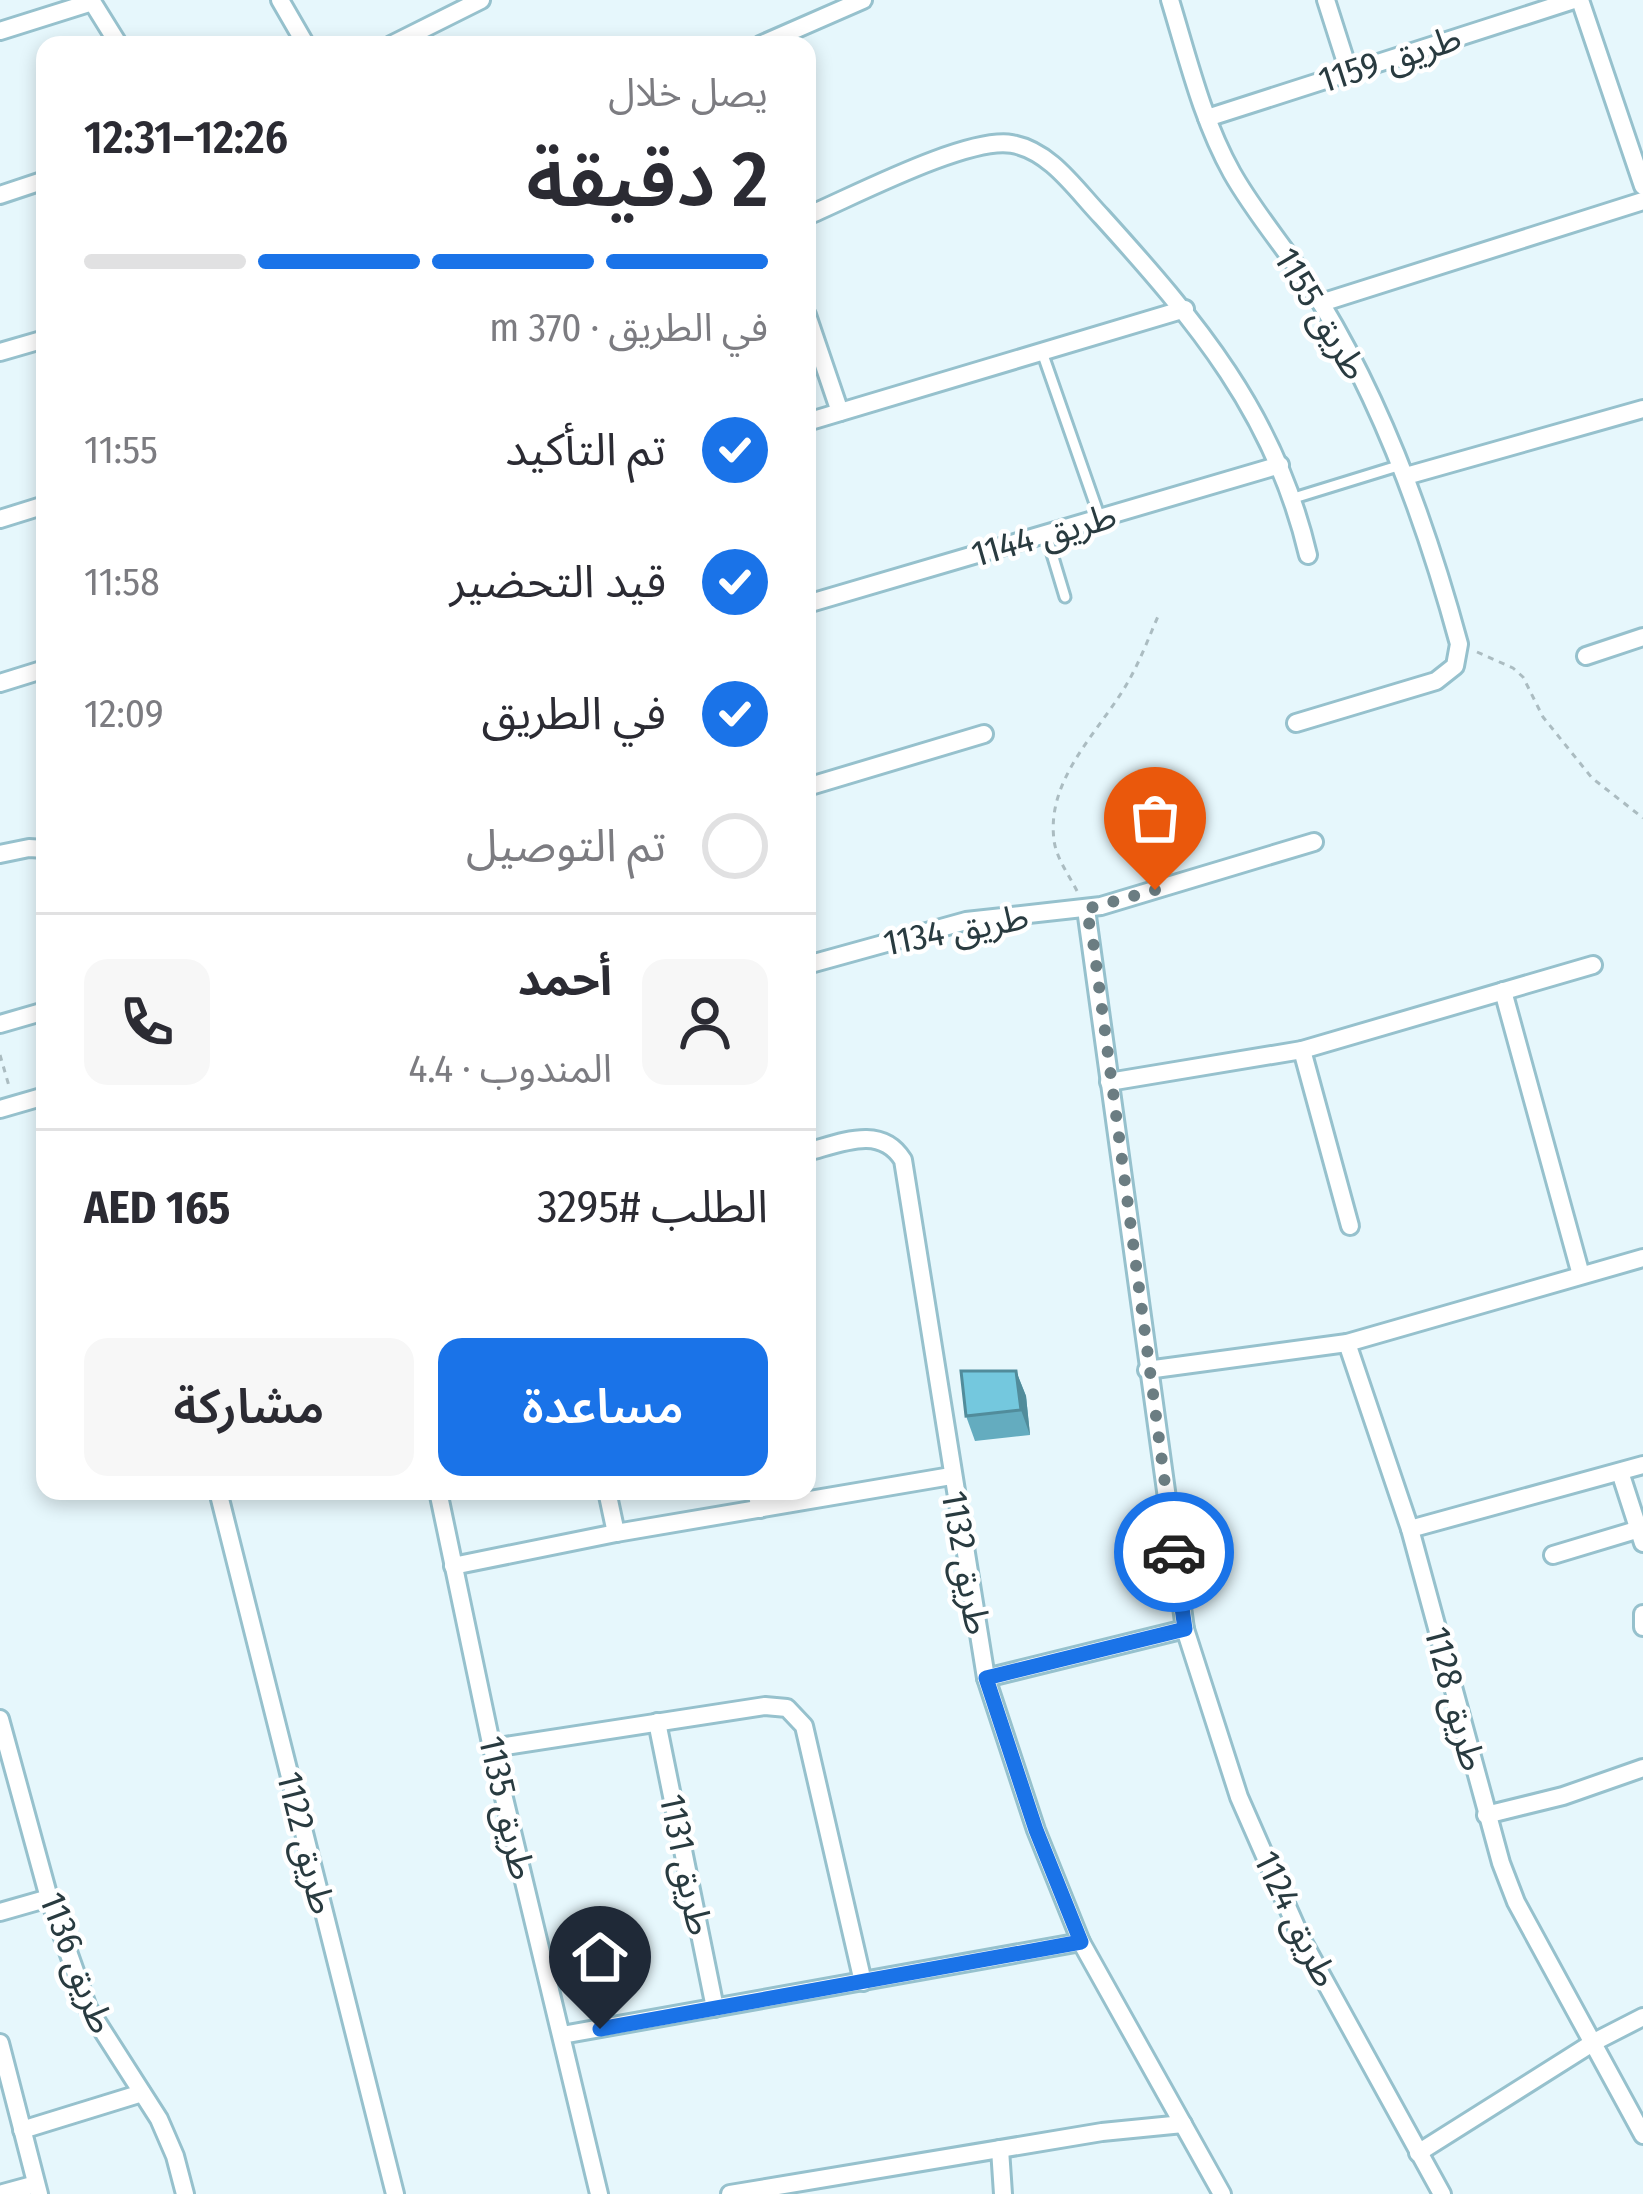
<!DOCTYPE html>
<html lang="ar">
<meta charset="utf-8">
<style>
:root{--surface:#fff;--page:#f7f7f7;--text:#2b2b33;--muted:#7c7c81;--line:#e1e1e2;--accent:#1a73e8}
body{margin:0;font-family:"Fira Sans Condensed","Noto Sans Arabic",sans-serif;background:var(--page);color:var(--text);direction:rtl;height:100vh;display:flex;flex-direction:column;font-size:45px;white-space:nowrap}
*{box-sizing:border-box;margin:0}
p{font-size:39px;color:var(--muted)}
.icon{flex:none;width:66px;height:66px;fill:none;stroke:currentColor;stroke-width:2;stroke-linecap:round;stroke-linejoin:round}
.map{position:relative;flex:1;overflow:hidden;direction:ltr}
.panel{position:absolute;left:36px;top:36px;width:780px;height:1464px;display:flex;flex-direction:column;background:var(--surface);border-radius:24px;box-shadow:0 6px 18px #0003;direction:rtl}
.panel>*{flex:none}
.pin{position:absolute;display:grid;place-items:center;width:102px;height:102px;color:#fff;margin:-123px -51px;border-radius:50% 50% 50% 0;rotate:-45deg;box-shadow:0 0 12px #0007}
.pin .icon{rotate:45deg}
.courier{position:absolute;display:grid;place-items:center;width:120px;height:120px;margin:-60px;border:9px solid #1a73e8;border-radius:50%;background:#fff;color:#222;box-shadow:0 3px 15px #0007}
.headline em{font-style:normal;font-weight:600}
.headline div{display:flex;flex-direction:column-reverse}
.headline{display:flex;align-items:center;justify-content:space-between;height:204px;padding:0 48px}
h1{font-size:78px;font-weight:600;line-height:90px}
.bar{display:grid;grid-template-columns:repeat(4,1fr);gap:18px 12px;align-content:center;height:144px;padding:0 48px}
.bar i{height:15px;border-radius:9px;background:var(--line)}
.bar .active{background:var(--accent)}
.bar p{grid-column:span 4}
.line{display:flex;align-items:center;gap:30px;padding:0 48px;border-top:3px solid var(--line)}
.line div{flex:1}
.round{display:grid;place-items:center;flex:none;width:126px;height:126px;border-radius:24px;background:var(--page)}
ol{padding:0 48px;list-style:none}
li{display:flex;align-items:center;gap:36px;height:132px}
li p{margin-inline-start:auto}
li .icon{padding:12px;border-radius:50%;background:var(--accent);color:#fff;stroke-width:4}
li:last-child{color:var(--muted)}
li i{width:66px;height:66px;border:6px solid var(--line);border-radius:50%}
.action{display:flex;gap:24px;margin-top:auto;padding:24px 48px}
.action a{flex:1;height:138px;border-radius:24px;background:var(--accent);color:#fff;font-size:48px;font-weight:600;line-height:138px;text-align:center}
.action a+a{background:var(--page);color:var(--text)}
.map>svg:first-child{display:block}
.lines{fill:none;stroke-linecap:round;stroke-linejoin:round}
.service-casing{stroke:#96c1cd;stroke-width:15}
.minor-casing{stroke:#96c1cd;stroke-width:22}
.path{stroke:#abbcc1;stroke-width:3;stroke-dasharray:6 6;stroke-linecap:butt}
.service{stroke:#fff;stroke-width:9}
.minor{stroke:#fff;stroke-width:16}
.wall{fill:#64acbf}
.shaded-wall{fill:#518c9b}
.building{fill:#74c8de;stroke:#518c9b;stroke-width:3}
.done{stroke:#6b7d82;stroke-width:12;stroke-dasharray:0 21.6}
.route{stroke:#1a73e8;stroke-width:15}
.labels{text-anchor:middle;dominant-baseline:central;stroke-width:9;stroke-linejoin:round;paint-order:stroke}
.street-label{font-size:36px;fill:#293b40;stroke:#fff}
</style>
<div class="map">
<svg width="1643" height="2194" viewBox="0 0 1643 2194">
<rect width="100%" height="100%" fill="#e6f7fc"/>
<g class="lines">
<!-- service casing -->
<g class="service-casing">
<g id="service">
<path d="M1042,352L1100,518"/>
<path d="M1294,498L1401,465"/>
<path d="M1046,534L1065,597"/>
</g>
</g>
<!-- minor casing -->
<g class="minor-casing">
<g id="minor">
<path d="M91,0L119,45"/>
<path d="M280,0L306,45"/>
<path d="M1170,0C1188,59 1202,119 1232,173C1258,219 1294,258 1321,303C1384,407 1427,526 1459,644L1455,666L1436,681L1296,723"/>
<path d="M1326,0L1349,72"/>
<path d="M1580,0L1643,186"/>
<path d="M0,31L92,2"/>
<path d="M391,45L481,0"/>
<path d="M760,45L863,0"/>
<path d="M1207,118L1574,0"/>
<path d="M0,195L45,180"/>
<path d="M807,216C852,197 968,136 1012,144C1051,151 1076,190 1102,217C1196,321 1275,414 1308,555"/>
<path d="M1321,303L1643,201"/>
<path d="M807,315L840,412"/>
<path d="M0,352L45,339"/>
<path d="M807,422L1185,309"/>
<path d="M1406,476L1643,409"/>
<path d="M0,519L45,505"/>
<path d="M807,604L1280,465"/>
<path d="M1586,656L1643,637"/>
<path d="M0,683L45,669"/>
<path d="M807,787L984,734"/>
<path d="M0,854L29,848L45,849"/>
<path d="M1086,909L1185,1629L1239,1797L1301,1938L1442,2194"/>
<path d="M807,965L966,921L1101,906L1314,842"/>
<path d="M1503,991L1581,1275"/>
<path d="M0,1024L45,1011"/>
<path d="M1302,1050L1350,1226"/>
<path d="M1109,1082L1302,1050L1593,965"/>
<path d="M0,1109L45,1096"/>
<path d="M807,1152C841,1143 881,1124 903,1160L986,1678L1036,1830L1081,1942L1222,2194"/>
<path d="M1347,1343L1410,1529L1501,1863L1516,1902L1643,2135"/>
<path d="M1147,1370L1347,1343L1643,1258"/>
<path d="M1620,1472L1643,1543"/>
<path d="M218,1491L395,2194"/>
<path d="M438,1491L492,1748L599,2194"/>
<path d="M607,1491L616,1533"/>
<path d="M756,1491L760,1509"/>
<path d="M1410,1529L1643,1465"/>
<path d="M1553,1555L1643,1528"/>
<path d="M453,1566L616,1533L951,1476"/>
<path d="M1643,1614V1627"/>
<path d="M986,1678L1185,1629"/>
<path d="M0,1719L49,1898L88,2008L159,2119L175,2156L185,2194"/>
<path d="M657,1722L715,2008"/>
<path d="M492,1748L765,1706L787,1708L804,1726L863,1982"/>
<path d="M1486,1815L1563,1796L1643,1768"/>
<path d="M0,1912L49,1898"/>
<path d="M562,2035L1081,1942"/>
<path d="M0,2043L39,2194"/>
<path d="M22,2130L142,2093"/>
<path d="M1000,2149L1003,2194"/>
<path d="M1418,2153L1594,2042L1643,2017"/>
<path d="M3,2193L36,2184"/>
<path d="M730,2194L1102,2132L1183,2124"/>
</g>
</g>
<!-- path -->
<g class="path">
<path d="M1477,652L1513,668L1523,677L1543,717L1592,778L1643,818"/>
<path d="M1077,891C1069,875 1056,858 1054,840C1046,778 1100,731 1128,682C1140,661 1149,637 1159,614"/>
<path d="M0,1055L9,1086"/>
</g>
<!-- service -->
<use href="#service" class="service"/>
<!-- minor -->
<use href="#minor" class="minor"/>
</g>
<!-- wall -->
<path class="wall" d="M1016,1371L1026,1396L1030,1435L975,1441L966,1416Z"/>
<!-- shaded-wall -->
<path class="shaded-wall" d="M1016,1371L1026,1396L1030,1435L1021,1410Z"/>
<!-- building -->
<path class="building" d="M961,1371H1016L1021,1410L966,1416Z"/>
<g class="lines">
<!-- done -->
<path class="done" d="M1155,890L1086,909L1093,941L1174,1552"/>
<!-- route -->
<path class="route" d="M600,2029L1081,1942L1036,1830L986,1678L1185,1629L1174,1552"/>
</g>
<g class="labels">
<!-- street labels -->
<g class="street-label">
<text transform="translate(1390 59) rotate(-18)">طريق 1159</text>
<text transform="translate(1321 314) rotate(59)">طريق 1155</text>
<text transform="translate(1044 535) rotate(-16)">طريق 1144</text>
<text transform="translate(956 930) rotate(-11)">طريق 1134</text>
<text transform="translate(966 1563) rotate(80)">طريق 1132</text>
<text transform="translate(1455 1699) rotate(75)">طريق 1128</text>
<text transform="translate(507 1808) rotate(77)">طريق 1135</text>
<text transform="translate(306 1843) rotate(76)">طريق 1122</text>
<text transform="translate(686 1865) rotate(78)">طريق 1131</text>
<text transform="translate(1296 1919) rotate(64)">طريق 1124</text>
<text transform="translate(77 1963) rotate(69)">طريق 1136</text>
</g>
</g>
</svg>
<div class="pin" style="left:1155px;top:890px;background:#ea580c"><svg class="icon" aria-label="bag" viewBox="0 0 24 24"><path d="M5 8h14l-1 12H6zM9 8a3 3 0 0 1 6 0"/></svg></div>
<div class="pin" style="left:600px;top:2029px;background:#1f2937"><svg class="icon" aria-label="home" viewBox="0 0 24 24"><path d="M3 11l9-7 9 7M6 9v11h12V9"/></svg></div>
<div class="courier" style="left:1174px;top:1552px"><svg class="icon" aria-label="car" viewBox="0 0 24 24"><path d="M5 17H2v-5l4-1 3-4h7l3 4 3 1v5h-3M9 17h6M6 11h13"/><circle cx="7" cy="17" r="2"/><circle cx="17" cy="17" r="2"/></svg></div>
<section class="panel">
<div class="headline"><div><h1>2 دقيقة</h1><p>يصل خلال</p></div><em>12:26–12:31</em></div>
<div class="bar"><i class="active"></i><i class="active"></i><i class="active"></i><i></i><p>في الطريق · 370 m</p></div>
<ol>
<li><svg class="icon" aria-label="check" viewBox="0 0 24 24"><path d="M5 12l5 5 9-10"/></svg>تم التأكيد<p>11:55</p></li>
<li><svg class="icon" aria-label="check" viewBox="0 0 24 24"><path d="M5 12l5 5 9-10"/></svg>قيد التحضير<p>11:58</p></li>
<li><svg class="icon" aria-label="check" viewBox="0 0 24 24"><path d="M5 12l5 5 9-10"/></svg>في الطريق<p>12:09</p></li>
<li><i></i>تم التوصيل</li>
</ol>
<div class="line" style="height:216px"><a class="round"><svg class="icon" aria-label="person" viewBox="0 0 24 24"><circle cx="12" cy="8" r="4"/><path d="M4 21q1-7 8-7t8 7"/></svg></a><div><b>أحمد</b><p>المندوب · 4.4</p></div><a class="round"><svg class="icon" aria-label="phone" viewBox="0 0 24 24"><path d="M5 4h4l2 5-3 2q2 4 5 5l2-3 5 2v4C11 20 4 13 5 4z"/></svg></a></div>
<div class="line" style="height:156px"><div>الطلب #3295</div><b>AED 165</b></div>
<div class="action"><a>مساعدة</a><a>مشاركة</a></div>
</section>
</div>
